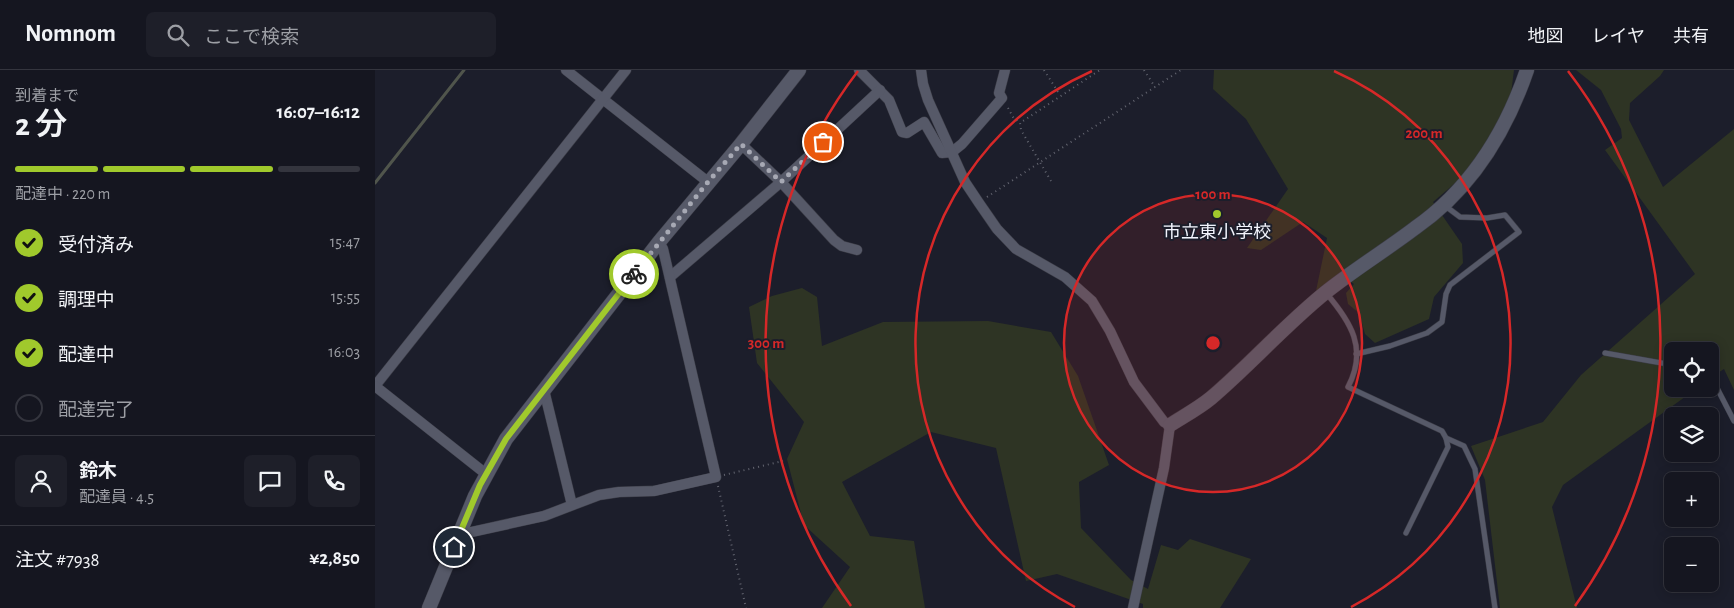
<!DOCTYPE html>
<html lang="ja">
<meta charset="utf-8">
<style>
:root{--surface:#151620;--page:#1e1f29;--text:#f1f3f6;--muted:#9d9fa5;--line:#34353e;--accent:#a0c92c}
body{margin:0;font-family:"Alegreya Sans","Noto Sans JP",sans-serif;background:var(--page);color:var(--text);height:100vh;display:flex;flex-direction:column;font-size:19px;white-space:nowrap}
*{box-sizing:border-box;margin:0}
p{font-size:16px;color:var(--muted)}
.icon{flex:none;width:28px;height:28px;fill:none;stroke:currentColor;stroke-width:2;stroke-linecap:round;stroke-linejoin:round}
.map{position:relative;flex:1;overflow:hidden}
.side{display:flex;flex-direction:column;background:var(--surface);width:375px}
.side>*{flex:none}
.tools{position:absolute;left:1289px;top:272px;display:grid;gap:10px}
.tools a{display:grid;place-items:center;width:55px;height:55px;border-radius:8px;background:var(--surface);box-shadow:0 2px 12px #0003,0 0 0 1px var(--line);font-size:25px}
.pin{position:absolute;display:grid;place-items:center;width:42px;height:42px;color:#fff;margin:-21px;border:2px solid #fff;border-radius:50%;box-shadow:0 1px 5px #0007}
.courier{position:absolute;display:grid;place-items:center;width:50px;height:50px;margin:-25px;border:4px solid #a0c92c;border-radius:50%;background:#fff;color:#222;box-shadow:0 1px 6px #0007}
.head em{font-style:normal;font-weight:600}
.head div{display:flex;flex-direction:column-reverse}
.head{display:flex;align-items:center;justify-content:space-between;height:85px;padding:0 15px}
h1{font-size:32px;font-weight:600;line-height:38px}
.bar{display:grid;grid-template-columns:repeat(4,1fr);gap:8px 5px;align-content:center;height:60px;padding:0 15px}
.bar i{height:6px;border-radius:4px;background:var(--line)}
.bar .selected{background:var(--accent)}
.bar p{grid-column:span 4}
.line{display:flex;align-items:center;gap:12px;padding:0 15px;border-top:1px solid var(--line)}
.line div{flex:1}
.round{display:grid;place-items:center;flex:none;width:52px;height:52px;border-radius:8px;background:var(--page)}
ol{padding:0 15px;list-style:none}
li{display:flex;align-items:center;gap:15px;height:55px}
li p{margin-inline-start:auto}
li .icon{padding:5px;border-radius:50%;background:var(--accent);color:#111;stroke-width:4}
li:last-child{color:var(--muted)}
li i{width:28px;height:28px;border:2px solid var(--line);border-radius:50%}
header{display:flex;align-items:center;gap:30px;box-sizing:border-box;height:70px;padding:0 25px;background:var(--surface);border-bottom:1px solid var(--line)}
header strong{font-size:24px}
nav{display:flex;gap:28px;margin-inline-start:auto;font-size:18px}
.search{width:350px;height:45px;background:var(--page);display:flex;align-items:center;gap:12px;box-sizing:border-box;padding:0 18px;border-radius:8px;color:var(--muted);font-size:19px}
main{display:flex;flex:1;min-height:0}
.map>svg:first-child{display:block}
.green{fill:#2e3424}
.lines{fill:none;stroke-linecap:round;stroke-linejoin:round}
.stream{stroke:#50554c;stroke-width:3}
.lane-casing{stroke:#3b3c46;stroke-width:6}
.street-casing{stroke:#3b3c46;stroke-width:11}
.secondary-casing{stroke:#3b3c46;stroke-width:15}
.path{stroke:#636570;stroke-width:2;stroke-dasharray:1 4;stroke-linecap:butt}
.lane{stroke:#565968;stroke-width:5}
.street{stroke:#565968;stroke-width:10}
.secondary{stroke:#565968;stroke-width:14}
.done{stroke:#a7a9b4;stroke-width:5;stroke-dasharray:0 9}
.route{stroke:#a0c92c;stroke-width:6}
.ring{fill:none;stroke:#d62828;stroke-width:2.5}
.poi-dot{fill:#a0c92c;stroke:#1c1e2b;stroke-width:2}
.labels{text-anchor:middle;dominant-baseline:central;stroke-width:4;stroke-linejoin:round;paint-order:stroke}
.poi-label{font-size:18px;fill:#f2f4fd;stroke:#1c1e2b}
.centre{fill:#d62828;stroke:#1c1e2b;stroke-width:2.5}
.ring-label{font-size:15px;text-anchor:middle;font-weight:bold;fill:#d62828;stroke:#1c1e2b;stroke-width:4;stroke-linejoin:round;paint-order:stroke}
</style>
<header>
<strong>Nomnom</strong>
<div class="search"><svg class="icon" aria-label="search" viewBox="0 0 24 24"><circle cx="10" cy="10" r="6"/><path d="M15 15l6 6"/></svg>ここで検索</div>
<nav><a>地図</a><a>レイヤ</a><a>共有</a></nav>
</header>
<main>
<section class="side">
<div class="head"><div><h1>2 分</h1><p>到着まで</p></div><em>16:07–16:12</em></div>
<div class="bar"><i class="selected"></i><i class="selected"></i><i class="selected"></i><i></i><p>配達中 · 220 m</p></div>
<ol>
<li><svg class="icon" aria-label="check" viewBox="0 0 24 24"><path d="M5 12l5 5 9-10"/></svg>受付済み<p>15:47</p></li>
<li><svg class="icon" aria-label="check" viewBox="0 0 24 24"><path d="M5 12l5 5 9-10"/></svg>調理中<p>15:55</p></li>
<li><svg class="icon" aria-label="check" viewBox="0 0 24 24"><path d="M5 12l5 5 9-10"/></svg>配達中<p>16:03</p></li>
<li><i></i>配達完了</li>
</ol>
<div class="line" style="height:90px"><a class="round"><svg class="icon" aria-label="person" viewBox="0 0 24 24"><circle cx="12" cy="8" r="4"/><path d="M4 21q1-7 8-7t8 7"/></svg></a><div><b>鈴木</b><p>配達員 · 4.5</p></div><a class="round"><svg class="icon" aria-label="chat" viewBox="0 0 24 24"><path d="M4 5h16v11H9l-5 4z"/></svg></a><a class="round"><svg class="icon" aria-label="phone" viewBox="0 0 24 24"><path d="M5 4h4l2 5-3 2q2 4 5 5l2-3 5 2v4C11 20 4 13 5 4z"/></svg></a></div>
<div class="line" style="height:65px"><div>注文 #7938</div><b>¥2,850</b></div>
</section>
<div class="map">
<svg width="1359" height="538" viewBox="0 0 1359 538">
<rect width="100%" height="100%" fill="#1c1e2b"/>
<!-- green -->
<g class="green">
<path d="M839,0H1139L1134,40L1092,103L1058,132L1087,174L1088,193L1059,227L1054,249L1000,273L990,264L984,243L973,234L971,223L979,214L964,204L941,221L952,168L928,152L886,180L872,178L913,119L871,49L838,19Z"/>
<path d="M1201,0H1289L1285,6L1255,33L1254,50L1288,117L1359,59V320L1349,299L1335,308V281H1298V319H1321L1188,415L1177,437L1202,538H1125L1110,410L1096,376L1168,352L1206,305L1320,204L1230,80L1247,68L1246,59L1226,20Z"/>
<path d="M427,218L442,227L447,276L508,252L613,251L676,262L703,306L734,395L704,412L706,458L756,510L773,519L786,475L803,480L815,469L876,489L845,538H768V534L682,504L651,511L621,378L556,362L467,412L495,466L539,471L550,538H447L475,497L429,455L412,389L429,352L382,293L374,237L397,226Z"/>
</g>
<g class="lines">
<!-- stream -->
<path class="stream" d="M0,113L89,0"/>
<!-- lane casing -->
<g class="lane-casing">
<g id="lane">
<path d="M951,223C976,252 993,279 973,317L1067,361L1071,368L1073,377L1031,463"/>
<path d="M1230,283L1298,295"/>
<path d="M981,284L1015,276L1052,263L1067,252L1071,224L1075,215L1144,162L1130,145L1112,148L1085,147L1069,135"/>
<path d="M1335,313L1342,318L1359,351"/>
<path d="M1071,368L1089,376L1100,399L1120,538"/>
</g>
</g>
<!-- street casing -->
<g class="street-casing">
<g id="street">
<path d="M191,0L333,112"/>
<path d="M484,0L514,30L527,62L532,63L549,52L567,83L577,82L587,74L627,28L624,23L630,0"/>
<path d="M546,0L548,14L553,30L590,112L604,133L622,159L641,179L690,207L717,231L735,261L759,312L789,352L795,355L789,398L758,538"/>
<path d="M366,74L406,112L459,170L467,176L482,180"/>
<path d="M295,207L406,112L505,20"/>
<path d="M0,316L251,0"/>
<path d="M0,316L111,404"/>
<path d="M169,320L197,435"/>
<path d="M85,462L92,463L169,446L224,425L244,422L279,421L341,407L288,179L284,172"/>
</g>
</g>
<!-- secondary casing -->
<g class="secondary-casing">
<g id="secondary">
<path d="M795,355C809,346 824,338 836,328C876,294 910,255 951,222C980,199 1011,180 1040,158C1096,119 1130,64 1152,0"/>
<path d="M54,538L100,426L131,369L284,172L366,74L424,0"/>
</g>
</g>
<!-- path -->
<g class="path">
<path d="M669,0L685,25"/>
<path d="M769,0L780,17"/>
<path d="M633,38L638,47L645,53"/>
<path d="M676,111L646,60L645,53L725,0"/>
<path d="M612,127L806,0"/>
<path d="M349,405L408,391"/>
<path d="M343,416L371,538"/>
</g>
<!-- lane -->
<use href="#lane" class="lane"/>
<!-- street -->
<use href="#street" class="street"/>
<!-- secondary -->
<use href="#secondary" class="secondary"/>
</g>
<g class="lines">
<!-- done -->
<path class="done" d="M259,204L333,112L366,74L406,112L448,72"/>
<!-- route -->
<path class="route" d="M79,477L105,415L131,369L259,204"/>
</g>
<!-- distance rings -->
<circle cx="838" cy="273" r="149" fill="#d62828" fill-opacity=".12"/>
<g class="ring">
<circle cx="838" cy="273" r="149"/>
<path d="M700 537A298 298 0 0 1 717 1M959 1A298 298 0 0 1 976 537"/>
<path d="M476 536A447 447 0 0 1 483 1M1193 1A447 447 0 0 1 1200 536"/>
</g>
<!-- markers -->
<circle class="poi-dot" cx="842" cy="144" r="5"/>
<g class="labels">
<!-- poi labels -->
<g class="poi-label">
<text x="842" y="163">市立東小学校</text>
</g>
</g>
<circle cx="838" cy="273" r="8" class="centre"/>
<g class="ring-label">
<text x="1049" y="68">200 m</text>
<text x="838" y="129">100 m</text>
<text x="391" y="278">300 m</text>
</g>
</svg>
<div class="tools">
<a><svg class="icon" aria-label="locate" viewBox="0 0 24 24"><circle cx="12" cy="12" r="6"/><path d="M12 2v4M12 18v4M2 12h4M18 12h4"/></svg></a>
<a><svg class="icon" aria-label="layers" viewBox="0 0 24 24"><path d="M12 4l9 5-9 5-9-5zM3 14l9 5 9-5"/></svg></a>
<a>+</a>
<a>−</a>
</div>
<div class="pin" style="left:448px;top:72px;background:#ea580c"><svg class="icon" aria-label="bag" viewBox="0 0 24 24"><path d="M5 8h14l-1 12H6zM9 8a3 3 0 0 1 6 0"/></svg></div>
<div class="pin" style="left:79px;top:477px;background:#1f2937"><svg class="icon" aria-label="home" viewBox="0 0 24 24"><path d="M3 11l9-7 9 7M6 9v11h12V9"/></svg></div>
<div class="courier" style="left:259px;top:204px"><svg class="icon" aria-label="bike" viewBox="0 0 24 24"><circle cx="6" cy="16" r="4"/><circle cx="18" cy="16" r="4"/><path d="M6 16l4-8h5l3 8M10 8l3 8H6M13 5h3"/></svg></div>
</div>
</main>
